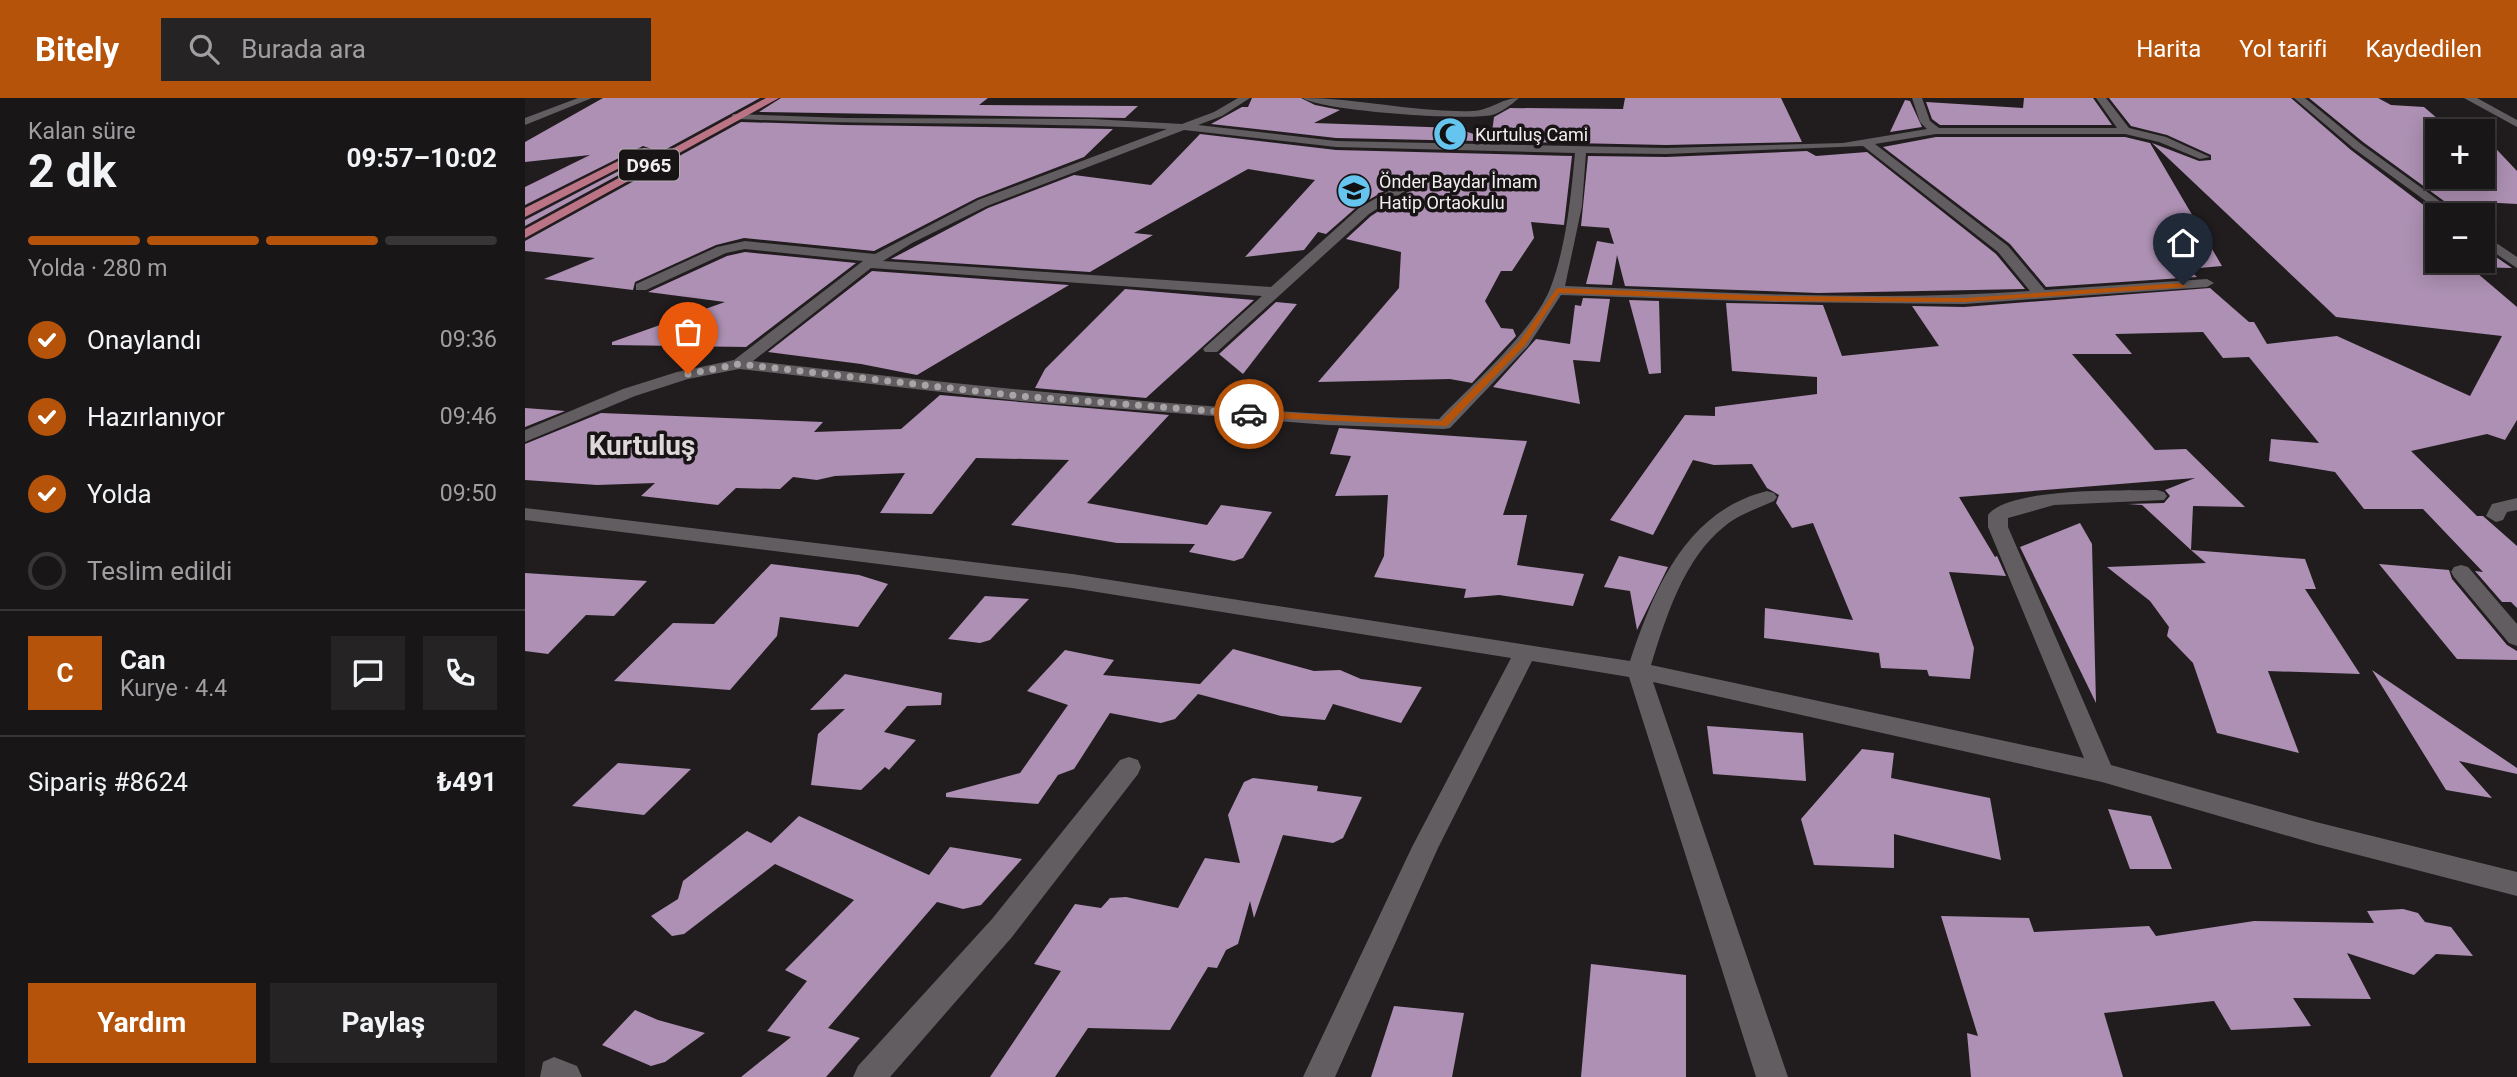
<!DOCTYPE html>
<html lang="tr">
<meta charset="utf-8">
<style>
:root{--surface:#191617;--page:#262324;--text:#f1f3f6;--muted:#9f9fa1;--line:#373536;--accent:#b45309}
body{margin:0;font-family:Roboto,sans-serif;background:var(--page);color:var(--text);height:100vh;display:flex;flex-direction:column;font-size:26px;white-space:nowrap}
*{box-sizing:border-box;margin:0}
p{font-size:23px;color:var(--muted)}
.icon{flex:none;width:38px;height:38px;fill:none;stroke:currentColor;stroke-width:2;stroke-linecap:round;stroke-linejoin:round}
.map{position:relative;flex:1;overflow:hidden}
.drawer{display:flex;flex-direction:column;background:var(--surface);width:525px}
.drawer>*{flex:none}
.fabs{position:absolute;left:1900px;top:21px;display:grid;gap:14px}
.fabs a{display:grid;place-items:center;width:70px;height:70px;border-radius:0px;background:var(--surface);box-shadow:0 4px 18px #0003,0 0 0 2px var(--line);font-size:35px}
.pin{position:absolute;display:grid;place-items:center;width:60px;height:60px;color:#fff;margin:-72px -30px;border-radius:50% 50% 50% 0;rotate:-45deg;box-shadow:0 0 7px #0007}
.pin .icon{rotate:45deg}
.courier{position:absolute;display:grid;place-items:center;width:70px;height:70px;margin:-35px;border:5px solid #b45309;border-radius:50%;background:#fff;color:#222;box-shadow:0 2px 9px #0007}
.head em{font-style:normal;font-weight:700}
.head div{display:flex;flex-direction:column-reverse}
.head{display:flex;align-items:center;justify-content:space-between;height:119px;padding:0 28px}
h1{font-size:46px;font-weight:700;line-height:52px}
.bar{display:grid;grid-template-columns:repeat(4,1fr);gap:10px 7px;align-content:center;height:84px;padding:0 28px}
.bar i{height:9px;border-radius:5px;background:var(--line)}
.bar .selected{background:var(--accent)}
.bar p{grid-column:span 4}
.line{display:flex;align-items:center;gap:18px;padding:0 28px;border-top:2px solid var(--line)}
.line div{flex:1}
.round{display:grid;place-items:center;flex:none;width:74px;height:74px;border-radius:0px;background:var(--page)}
ol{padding:0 28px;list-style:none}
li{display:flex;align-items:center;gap:21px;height:77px}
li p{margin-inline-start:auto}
li .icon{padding:7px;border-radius:50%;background:var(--accent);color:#fff;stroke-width:4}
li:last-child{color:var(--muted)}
li i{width:38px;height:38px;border:4px solid var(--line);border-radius:50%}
.button{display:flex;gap:14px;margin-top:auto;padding:14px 28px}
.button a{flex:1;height:80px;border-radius:0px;background:var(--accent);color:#fff;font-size:28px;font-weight:700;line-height:80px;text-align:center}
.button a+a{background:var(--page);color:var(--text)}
header{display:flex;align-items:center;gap:42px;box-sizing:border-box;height:98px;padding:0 35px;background:var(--accent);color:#fff}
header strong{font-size:33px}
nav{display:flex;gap:38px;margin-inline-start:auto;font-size:24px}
.search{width:490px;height:63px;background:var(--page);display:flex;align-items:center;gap:18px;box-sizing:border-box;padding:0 24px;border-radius:0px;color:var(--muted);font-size:26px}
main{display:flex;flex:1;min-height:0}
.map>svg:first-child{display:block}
.building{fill:#ad90b3}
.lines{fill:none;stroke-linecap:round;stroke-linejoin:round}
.minor{fill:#625d60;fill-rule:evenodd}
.major{fill:#ba7486;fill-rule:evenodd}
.route{fill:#b45309}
.done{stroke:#a8a5a7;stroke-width:7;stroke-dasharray:0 12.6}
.labels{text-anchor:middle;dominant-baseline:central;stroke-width:7;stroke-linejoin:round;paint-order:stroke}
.far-poi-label{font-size:18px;fill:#f1eef0;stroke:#181416;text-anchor:start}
.shield{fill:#181416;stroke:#b0adaf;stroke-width:2}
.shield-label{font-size:19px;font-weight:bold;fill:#f1eef0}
.district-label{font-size:28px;font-weight:bold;fill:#ded8db;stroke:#181416}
</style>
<header>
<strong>Bitely</strong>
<div class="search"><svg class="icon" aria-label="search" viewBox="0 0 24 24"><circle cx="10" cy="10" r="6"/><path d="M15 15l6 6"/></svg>Burada ara</div>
<nav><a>Harita</a><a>Yol tarifi</a><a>Kaydedilen</a></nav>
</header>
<main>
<section class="drawer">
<div class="head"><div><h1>2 dk</h1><p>Kalan süre</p></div><em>09:57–10:02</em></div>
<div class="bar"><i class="selected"></i><i class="selected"></i><i class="selected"></i><i></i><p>Yolda · 280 m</p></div>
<ol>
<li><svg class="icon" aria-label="check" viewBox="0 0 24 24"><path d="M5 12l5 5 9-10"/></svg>Onaylandı<p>09:36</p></li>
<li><svg class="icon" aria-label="check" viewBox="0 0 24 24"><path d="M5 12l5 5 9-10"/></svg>Hazırlanıyor<p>09:46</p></li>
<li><svg class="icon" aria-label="check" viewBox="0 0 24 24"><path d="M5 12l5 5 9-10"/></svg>Yolda<p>09:50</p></li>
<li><i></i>Teslim edildi</li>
</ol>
<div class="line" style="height:126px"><b class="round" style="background:var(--accent);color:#fff">C</b><div><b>Can</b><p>Kurye · 4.4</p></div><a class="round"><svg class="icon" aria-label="chat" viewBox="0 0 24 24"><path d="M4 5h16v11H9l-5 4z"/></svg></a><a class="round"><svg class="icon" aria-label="phone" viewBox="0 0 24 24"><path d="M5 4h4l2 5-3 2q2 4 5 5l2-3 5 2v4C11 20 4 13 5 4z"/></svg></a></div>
<div class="line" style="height:91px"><div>Sipariş #8624</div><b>₺491</b></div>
<div class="button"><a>Yardım</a><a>Paylaş</a></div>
</section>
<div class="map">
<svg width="1992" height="979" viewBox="0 0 1992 979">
<rect width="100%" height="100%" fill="#211d1f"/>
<!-- building -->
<g class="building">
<path d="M78,0H235L0,128V122L132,53L118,48L0,107V89L65,57L0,64V44Z"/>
<path d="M256,0H463L454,7L613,8L600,20L234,14Z"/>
<path d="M727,0H776L790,7L815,12L789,25L931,30L966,42L969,19L985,10L1098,11L1100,0H1256L1277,44L1141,47L811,40L686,26L717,9H723Z"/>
<path d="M1499,0H1568L1587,27H1415L1407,21L1401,4L1498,10Z"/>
<path d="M1584,0H1766L1826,52L1913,118V163H1958V150L1987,170L1945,169L1992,209V322L1980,342L1962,336L1886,353L1952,418H1958L1992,448V510L1986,504H1977L1950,473L1958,474L1898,411H1839L1810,374L1744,363L1746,341L1794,345L1724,259L1698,260L1678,234L1590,236L1607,256H1547L1630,352L1661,351L1720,409L1668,408L1666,452L1617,407L1603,406L1639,405L1645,398L1640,392L1670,380L1434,399L1470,459L1472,458L1481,478L1424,474L1449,550L1445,581L1404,578L1402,572L1356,570L1354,555L1239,540L1240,510L1328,522L1288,425L1267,430L1251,405L1254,397L1242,390L1227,366L1189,367L1168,362L1128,437L1085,422L1160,317L1190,318V309L1292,296V279L1207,273L1201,205L1298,207L1317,258L1414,248L1387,208L1439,209L1685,190L1724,224H1729L1742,246L1812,238L1945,298L1977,238L1811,219L1627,45L1674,63L1686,62V57L1642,37L1606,28Z"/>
<path d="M1784,0H1853L1866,7L1899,9L1927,33H1913V79H1958V37L1992,73V106L1936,103L1949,112L1930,111L1838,44Z"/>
<path d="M1380,2L1385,3L1397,29L1365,34Z"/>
<path d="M216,24L319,27L588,31L559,59L452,100L349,153L219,140L191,147L110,184L108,192L19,181L70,160L0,153V143Z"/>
<path d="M675,36L811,52L1047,58L1039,127L1006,124L1009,140L987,173H976L960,203L976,230L988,231L991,238L947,285L925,281L793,284L874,190L876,154L821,141L846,118L894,87L882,80L833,108L801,136L793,134L779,152L720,159L790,82L723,71L609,135L628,137L565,174L366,161L463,110L549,77L626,87Z"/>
<path d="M1411,39H1600L1625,45L1697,168L1663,171L1672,179L1521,189L1485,146L1358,49Z"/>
<path d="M1282,53L1291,58L1342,54L1471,156L1500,191L1293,195L1100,188L1092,157L1087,187L1061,186L1072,143L1089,146L1084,130L1056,128L1063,58L1141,59Z"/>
<path d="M220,154L331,165L221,249L87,247V244L200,204L123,194L202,158Z"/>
<path d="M347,173L544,187L392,277L336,266L243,254Z"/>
<path d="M600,191L729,202L621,300L510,290L520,271Z"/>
<path d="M1058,200L1085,201L1075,264L1048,262L1055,306L968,289L1011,241L1045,246L1050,207L1056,208Z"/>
<path d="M1104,202L1134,203L1136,275L1124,276Z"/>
<path d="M751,204L772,206L718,276L694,256Z"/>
<path d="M415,297L644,317L562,405L682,427L696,407L747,414L718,460L709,463L664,454L670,446L592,445L486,427L544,362L451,360L407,416L355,415L380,375L310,378L292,382L268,379L255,391L211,390L193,407L116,398L130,385L72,387L0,382V346L76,315L298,324L289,334L376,331Z"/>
<path d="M0,310L40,313L0,329Z"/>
<path d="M814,330L1002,343L978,417H1002L992,467L1059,476L1048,508L974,497L939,500L941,491L849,479L859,458L863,397L810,398L826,358L805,356Z"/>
<path d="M1555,425L1567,446L1571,605L1495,449Z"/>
<path d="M1666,452L1780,461L1791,491H1780L1835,576L1743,573L1774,655L1692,635L1668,565L1642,538L1644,529L1625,503L1582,469L1681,465Z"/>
<path d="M1094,458L1143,469L1112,532L1105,493L1079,489Z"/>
<path d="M246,466L334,477L363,486L333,529L255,519L252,538L205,592L89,583L148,525L189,526Z"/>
<path d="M1854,466L1924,472L1927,481L1982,547L1992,553V562L1932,561Z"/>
<path d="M0,475L122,483L89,518L61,517L23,556L0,553Z"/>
<path d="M460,498L504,501L465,542L455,545L423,541Z"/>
<path d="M708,551L789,573L815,572L836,581L897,589L876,625L808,606L800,622L756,618L673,596L650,621L636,625L585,615L549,671L533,677L513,706L421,699V695L495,675L543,607L502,593L540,552L589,562L578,577L675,586Z"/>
<path d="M1847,572L1992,670V676L1934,663L1967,700L1921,692Z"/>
<path d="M320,576L417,595L416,607L382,608L359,634L391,642L364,672L360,669L336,692L286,687L293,636L320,611L285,612Z"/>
<path d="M1182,628L1278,635L1281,683L1188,676Z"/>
<path d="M1337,651L1369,655L1366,680L1465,700L1476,762L1369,736V770L1289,767L1276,721Z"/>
<path d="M93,665L166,671L119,717L47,708Z"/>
<path d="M728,680L793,688L792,693L837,699L818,740L808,745L758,737L729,820L725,803L713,846L701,852L692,870L683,869L645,932L563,930L530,979H465L536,873L509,866L550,806L576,810L585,800L601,799L653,810L680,760L715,765L703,717L719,684Z"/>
<path d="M1583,711L1626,718L1647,771H1605Z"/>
<path d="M274,718L404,777L425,749L497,761L456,807L438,811L412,804L303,930L335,940L301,979H216L266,939L242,933L282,883L260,872L329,802L250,766L159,836L147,838L126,818L153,801L158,783L222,733L246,745Z"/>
<path d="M1878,811L1893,815L1900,824L1926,829L1948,858L1911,856L1889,877L1822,855L1846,901L1768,900L1786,928L1706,932L1689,903L1579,915L1598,979H1446L1442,935L1453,938L1416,818L1504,820L1509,834L1624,828L1631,838L1729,823L1849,825L1842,813Z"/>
<path d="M1066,866L1161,877V979H1056Z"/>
<path d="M869,908L939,915L927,979H846Z"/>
<path d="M110,912L133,922L180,935L140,964L126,968L77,947Z"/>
</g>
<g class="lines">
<!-- minor -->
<g class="minor">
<path d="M53,0H67L0,27V20Z"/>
<path d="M713,0H725L697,18L673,27L811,43L1141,50L1318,45L1402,31L1395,24L1387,0H1397L1405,23L1414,30H1592L1571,0H1581L1604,30L1641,39L1685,59L1675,61L1634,44L1600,36H1411L1350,46L1483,148L1520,192L1682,181L1689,185L1682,189L1439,206L1250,204L1036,197L1003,248L925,330L919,331L804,327L495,303L214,271L163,281L110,298L0,344V332L98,291L152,274L209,262L338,163L220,151L201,155L121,192H111V186L192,149L220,143L350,156L453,102L642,31C498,23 355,28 212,21L207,18L208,16L320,20L567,21L657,26L689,14ZM659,32L811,49L1050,55C1046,98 1041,150 1025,191C1008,233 947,287 914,321C685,313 456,289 228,263L346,170L737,198L678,251L680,254H692L844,116L891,86L881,83L834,110L746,189L358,163L387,145L462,108ZM1338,48L1473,154L1505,193C1351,204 1195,194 1040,188L1057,108L1061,55L1141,56Z"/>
<path d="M778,0C835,0 890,15 948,13C966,12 977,0 994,0C987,6 976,15 967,17C941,23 797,13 778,0Z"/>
<path d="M1769,0H1780L1836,46L1934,117H1920L1828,50Z"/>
<path d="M1939,0H1952L1992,22V29Z"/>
<path d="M1958,136L1992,159V170L1958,147Z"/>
<path d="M1632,392L1639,394L1642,398L1639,402L1529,407L1483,420V429L1586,667L1791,724L1992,774V798L1791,746L1577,684L1128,584L1263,979H1231L1104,579L1007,563L913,750L810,979H778L887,749L986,560L547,490L0,422V410L547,476L1105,563C1129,491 1161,413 1242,393L1249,395L1252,399L1249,403C1232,411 1214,416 1200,428C1159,460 1141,519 1126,567L1559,660L1463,429V417C1484,389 1598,393 1632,392Z"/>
<path d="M1992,400V412L1982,414L1978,422L1971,424L1961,418L1967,406Z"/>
<path d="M1936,467L1943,469L1992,526V548L1984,545L1929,479L1926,474L1929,469Z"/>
<path d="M604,659L613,662L616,669L613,676L487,839L365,979H328L333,968L467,821L595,662Z"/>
<path d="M29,959L52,968L57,979H15L18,964Z"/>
</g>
<!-- major -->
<g class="major">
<path d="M241,0H254L0,140V131Z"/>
<path d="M119,50L129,52L0,119V110Z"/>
</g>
</g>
<!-- route -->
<path class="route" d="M1658,185L1661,189L1439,204L1250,203L1034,195L1000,247L922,328L724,319L719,316L724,313L916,323L994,244L1032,190L1250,198L1439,200Z"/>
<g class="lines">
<!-- done -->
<path class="done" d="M163,276L214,266L495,298L724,316"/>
</g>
<!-- icons -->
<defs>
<g id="mosque-disc" transform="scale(1.75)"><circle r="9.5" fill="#65c5ef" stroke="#181416"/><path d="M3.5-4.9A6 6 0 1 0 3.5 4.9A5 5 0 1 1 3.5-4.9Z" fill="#111"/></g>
<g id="school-disc" transform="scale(1.75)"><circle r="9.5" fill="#65c5ef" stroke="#181416"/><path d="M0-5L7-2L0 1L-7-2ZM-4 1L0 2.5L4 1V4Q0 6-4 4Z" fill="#111"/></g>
</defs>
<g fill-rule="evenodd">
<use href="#mosque-disc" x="925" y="36"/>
<use href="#school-disc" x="829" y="93"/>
</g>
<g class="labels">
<!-- far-poi labels -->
<g class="far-poi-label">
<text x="950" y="36">Kurtuluş Cami</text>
<text x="854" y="83">Önder Baydar İmam<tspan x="854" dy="21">Hatip Ortaokulu</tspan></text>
</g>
<!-- shield labels -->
<rect class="shield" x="94" y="51.5" width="60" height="31" rx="5"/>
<g class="shield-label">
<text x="124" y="67">D965</text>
</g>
<!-- district labels -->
<g class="district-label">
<text x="117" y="347">Kurtuluş</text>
</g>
</g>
</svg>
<div class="fabs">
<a>+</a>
<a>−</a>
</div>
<div class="pin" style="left:163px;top:276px;background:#ea580c"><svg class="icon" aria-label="bag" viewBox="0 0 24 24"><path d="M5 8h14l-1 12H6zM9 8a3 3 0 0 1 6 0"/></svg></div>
<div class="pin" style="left:1658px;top:187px;background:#1f2937"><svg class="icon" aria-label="home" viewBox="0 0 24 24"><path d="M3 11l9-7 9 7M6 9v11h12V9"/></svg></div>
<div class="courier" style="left:724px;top:316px"><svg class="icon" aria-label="car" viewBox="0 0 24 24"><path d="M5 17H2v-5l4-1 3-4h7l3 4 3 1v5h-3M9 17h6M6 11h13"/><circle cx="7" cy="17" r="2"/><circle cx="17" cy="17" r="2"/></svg></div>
</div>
</main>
